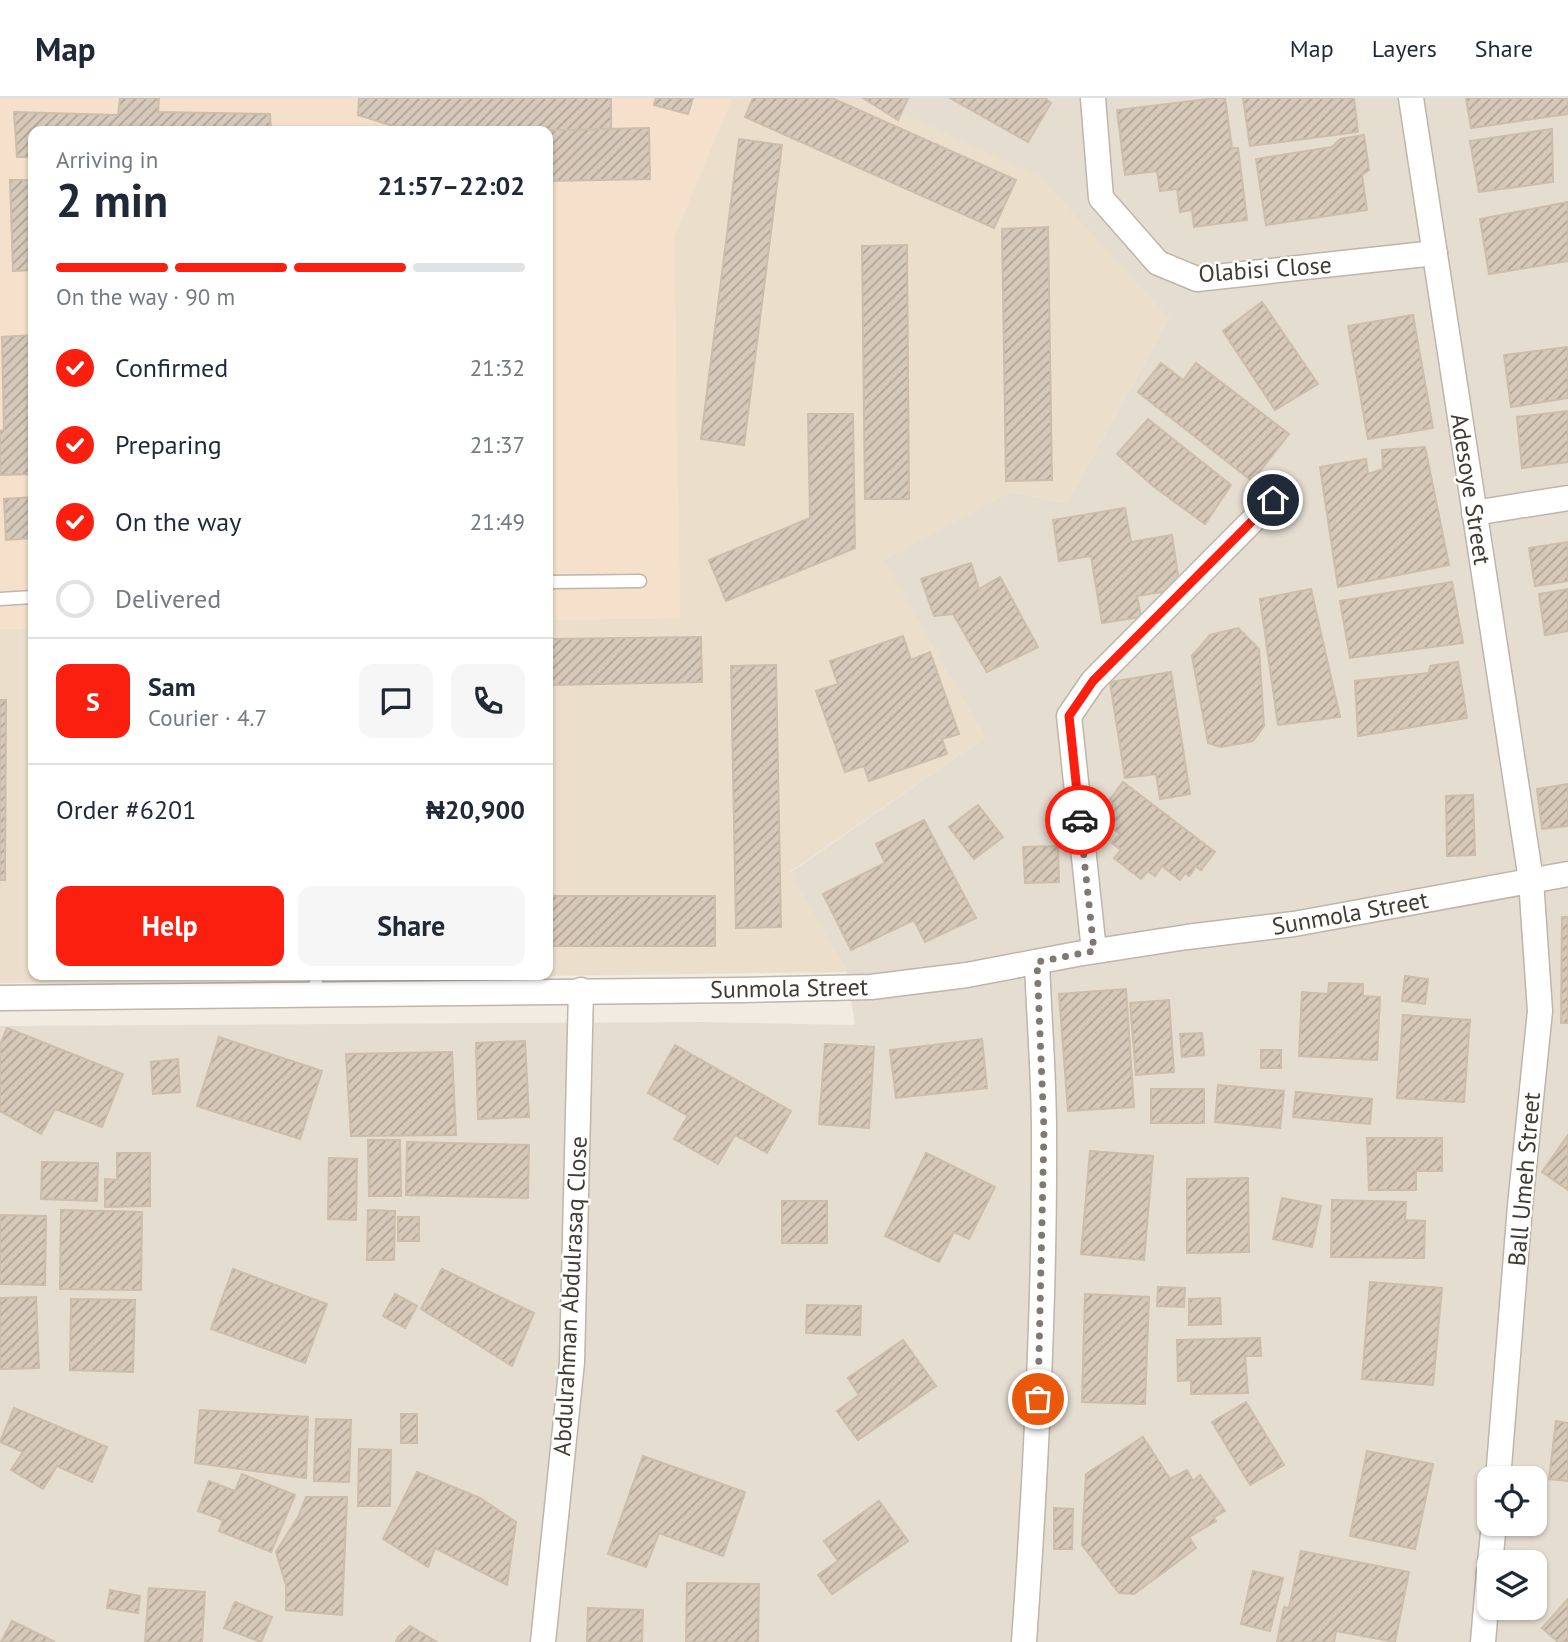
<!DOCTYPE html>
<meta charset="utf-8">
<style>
:root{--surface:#fff;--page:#f6f6f7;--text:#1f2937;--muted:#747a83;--line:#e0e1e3;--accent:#fb1f0f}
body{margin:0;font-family:"PT Sans",sans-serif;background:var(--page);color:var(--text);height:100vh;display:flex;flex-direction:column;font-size:26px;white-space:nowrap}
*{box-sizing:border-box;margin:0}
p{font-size:23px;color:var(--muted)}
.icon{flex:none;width:38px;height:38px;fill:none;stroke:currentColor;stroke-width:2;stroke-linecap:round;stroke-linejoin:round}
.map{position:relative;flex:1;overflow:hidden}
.side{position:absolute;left:28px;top:28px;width:525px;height:854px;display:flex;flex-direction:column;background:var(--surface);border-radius:14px;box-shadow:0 2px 5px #0004}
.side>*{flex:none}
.tools{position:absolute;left:1477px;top:1368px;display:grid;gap:14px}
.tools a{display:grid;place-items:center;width:70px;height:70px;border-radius:14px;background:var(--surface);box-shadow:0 2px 5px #0004;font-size:35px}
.pin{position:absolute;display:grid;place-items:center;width:60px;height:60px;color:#fff;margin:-30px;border:4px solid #fff;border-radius:50%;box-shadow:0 2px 7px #0007}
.courier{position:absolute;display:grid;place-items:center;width:70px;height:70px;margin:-35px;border:5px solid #fb1f0f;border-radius:50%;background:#fff;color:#222;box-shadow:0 2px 9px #0007}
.head em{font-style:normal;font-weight:700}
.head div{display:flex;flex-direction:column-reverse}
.head{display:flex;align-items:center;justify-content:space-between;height:119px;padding:0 28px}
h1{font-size:46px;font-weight:700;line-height:52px}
.bar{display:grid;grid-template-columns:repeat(4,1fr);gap:10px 7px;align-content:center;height:84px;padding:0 28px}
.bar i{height:9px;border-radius:5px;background:var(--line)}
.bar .selected{background:var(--accent)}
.bar p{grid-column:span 4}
.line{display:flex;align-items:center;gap:18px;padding:0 28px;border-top:2px solid var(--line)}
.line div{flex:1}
.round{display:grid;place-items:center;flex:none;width:74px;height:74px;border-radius:14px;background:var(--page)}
ol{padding:0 28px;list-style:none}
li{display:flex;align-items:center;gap:21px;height:77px}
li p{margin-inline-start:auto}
li .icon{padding:7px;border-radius:50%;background:var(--accent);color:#fff;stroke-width:4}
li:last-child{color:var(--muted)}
li i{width:38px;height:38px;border:4px solid var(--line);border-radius:50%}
.cta{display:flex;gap:14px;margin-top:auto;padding:14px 28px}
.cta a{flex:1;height:80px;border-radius:14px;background:var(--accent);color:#fff;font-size:28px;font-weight:700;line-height:80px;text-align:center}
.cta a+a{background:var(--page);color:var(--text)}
header{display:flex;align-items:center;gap:42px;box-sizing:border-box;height:98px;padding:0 35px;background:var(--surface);border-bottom:2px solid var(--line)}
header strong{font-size:33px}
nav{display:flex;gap:38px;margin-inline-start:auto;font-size:24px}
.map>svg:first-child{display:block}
.residential{fill:#e5ddd0;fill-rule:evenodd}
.commercial{fill:#f4e0cb}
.education{fill:#ebdfcb}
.building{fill:url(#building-hatch);stroke:#cdbdaa;stroke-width:2}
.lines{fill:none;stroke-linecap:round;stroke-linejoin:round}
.service-casing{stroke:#bfb5a8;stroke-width:15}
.minor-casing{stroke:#bfb5a8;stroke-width:27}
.service{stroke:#fff;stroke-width:12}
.minor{stroke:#fff;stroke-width:24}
.done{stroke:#7f7970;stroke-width:7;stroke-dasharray:0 12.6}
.route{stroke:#fb1f0f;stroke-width:9}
.labels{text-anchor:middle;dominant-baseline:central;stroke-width:5;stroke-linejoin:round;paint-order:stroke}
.street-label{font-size:24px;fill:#423b32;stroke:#fff}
</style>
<header>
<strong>Map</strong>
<nav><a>Map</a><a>Layers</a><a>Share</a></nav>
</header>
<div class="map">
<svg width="1568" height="1544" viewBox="0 0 1568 1544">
<defs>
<pattern id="building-hatch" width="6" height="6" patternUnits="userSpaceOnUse" patternTransform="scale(1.75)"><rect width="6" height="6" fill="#d6c9ba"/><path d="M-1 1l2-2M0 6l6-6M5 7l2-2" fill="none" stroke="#afa498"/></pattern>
</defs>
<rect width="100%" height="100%" fill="#f1ebe2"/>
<!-- residential -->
<path class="residential" d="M869,0H1568V1544H0V928L703,924L855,927L847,874L790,775L985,639L883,462L1010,394L1067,405L1169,220ZM1489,1381H1535V1426H1489ZM1489,1465H1535V1510H1489Z"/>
<!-- commercial -->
<path class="commercial" d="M0,0H732L674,139L680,520L548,522V33H33V530L0,531Z"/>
<!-- education -->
<path class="education" d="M732,0H869L1040,79L1169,220L1067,405L1010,394L884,462L985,639L790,774L847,874L0,885V531L33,530V877H548V522L680,520L674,139Z"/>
<!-- building -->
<g class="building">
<path d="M120,0H159L158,14L270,16L271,33H33V59H17L14,14L118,17Z"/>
<path d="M359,0H611V32L548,43V33H409L358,17Z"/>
<path d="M656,0H693L688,16L654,7Z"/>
<path d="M753,0H832L1016,82L994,130L745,19Z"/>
<path d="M863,0H908L898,22Z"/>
<path d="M950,0H1045L1051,5L1028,44Z"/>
<path d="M1216,0H1225L1232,50H1238L1247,122L1194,129L1192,112L1180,114L1177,91L1160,93L1157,73L1125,77L1117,12Z"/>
<path d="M1243,0H1354L1358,34L1250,48Z"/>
<path d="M1466,0H1568V16L1471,30Z"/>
<path d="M649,30L650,81L548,83V33H512Z"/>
<path d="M1552,31L1553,84L1479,94L1470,43Z"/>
<path d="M1364,37L1369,72L1362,77L1367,112L1266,127L1256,61L1332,49L1340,41Z"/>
<path d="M739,41L782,47L744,347L701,341Z"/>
<path d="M10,82H33V172L13,173Z"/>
<path d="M1568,104V163L1489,176L1480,121Z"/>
<path d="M1048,129L1052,382L1006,383L1002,131Z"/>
<path d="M907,147L909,401H865L862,148Z"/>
<path d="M1262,204L1318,286L1275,312L1223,233Z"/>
<path d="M1413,217L1433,330L1368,341L1348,228Z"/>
<path d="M33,237V376L0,377V333L4,332L2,239Z"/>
<path d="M1568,249V300L1511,309L1504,257Z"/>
<path d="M1161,265L1183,282L1196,265L1289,336L1252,383L1138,294Z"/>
<path d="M1568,313V364L1522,370L1517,319Z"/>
<path d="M808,316H853L855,450L726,503L709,462L810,420Z"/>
<path d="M1148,321L1231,387L1205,426L1153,388L1117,356Z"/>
<path d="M1425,349L1449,467L1338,489L1320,369L1366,361L1368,376L1383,371L1382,352Z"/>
<path d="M33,399V440L6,442L4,401Z"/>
<path d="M1125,410L1131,444L1172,437L1180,491L1137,498L1141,519L1102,525L1091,458L1059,463L1053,422Z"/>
<path d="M1568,444V483L1535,488L1529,450Z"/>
<path d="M971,465L979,491L1000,479L1038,549L987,574L953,516L934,518L921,481Z"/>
<path d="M1452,484L1463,545L1350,560L1340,503Z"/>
<path d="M1311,491L1340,619L1278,627L1260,501Z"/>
<path d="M1568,491V533L1545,537L1539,496Z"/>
<path d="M1238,530L1259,551L1264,628L1253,643L1221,649L1208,645L1192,558L1210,537Z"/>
<path d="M903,538L911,562L930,554L959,636L942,641L947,656L869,683L864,668L845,674L816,593L838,586L830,563Z"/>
<path d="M701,539L702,584L548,587V541Z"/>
<path d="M1458,564L1467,620L1358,638L1355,583L1429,575L1430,568Z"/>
<path d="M776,567L781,829L736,830L731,568Z"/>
<path d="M1171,574L1190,696L1160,701L1156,676L1125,680L1110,584Z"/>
<path d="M0,602H6L5,782H0Z"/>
<path d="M1123,684L1215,754L1201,772L1196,768L1189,778L1185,775L1180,782L1162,768L1155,778L1148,773L1141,781L1114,760L1121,752L1112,745L1120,736L1109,727L1116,719L1108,714L1113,707L1109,703Z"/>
<path d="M1568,686V728L1542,731L1537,691Z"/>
<path d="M1473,697L1475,757L1447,758L1446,698Z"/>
<path d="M978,707L1003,739L974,761L949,729Z"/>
<path d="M924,722L976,820L925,844L914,822L851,852L823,796L885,765L876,746Z"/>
<path d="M1058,748L1059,784L1025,785L1023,749Z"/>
<rect x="548" y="798" width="167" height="50"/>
<path d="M1562,819H1568V925H1561Z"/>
<path d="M1405,878L1428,881L1425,906L1402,903Z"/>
<path d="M1329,885L1363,886V898L1380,899L1377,962L1299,958L1302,894L1328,896Z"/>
<path d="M1126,891L1134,1009L1068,1013L1059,896Z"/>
<path d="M1169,902L1174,974L1136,977L1130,905Z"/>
<path d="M1403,917L1470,922L1464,1004L1397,1000Z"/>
<path d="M7,930L123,976L102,1029L55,1011L41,1036L0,1013V947Z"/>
<path d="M1202,935L1204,957L1182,959L1180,936Z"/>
<path d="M219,939L322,973L300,1041L197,1008Z"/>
<path d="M982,941L987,990L896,1000L890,952Z"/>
<path d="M525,943L529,1019L478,1021L476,945Z"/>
<path d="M825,946L874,949L869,1030L819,1026Z"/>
<path d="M675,947L791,1013L767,1055L735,1037L718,1066L674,1041L688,1018L648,995Z"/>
<rect x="1261" y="952" width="20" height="18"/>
<path d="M452,954L456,1037L351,1038L346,956Z"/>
<path d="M178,961L180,994L153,996L151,964Z"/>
<path d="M1218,987L1284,993L1280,1030L1215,1024Z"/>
<rect x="1151" y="991" width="53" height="34"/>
<path d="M1296,994L1372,1001L1370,1026L1293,1019Z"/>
<path d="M1568,1037V1092L1542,1074Z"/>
<path d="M1367,1040H1442V1073H1416V1092H1369Z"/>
<path d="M368,1042H400L401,1098H369Z"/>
<path d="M407,1044L529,1047L528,1100L406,1097Z"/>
<path d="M1090,1053L1153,1058L1144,1162L1081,1156Z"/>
<path d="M117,1055H150V1108L105,1109V1081L117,1082Z"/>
<path d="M926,1055L995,1089L969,1141L954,1134L939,1164L885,1138Z"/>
<path d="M329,1060L357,1061L356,1122L328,1121Z"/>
<path d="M42,1064L98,1065L97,1103L41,1101Z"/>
<path d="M1248,1080L1249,1154L1187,1155V1081Z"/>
<path d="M1282,1100L1321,1108L1312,1149L1273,1141Z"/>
<path d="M1332,1102L1406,1104L1405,1122L1425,1123L1424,1160L1331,1159Z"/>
<rect x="782" y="1103" width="45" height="42"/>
<path d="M61,1112L142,1114L141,1192L60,1191Z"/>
<path d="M368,1112L395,1113L394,1162H367Z"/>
<path d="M0,1117L46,1118L45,1187L0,1186Z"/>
<rect x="398" y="1119" width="21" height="24"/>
<path d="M233,1171L327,1206L305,1265L211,1231Z"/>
<path d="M442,1171L534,1215L512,1268L421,1211Z"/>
<path d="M1370,1184L1442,1190L1433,1287L1362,1281Z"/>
<path d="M1158,1189L1185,1190L1184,1209L1157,1208Z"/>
<path d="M395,1196L417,1208L405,1230L383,1218Z"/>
<path d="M1085,1196L1149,1199L1145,1306L1082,1304Z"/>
<path d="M36,1199L39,1270L0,1271V1200Z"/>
<path d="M1220,1200L1221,1226L1189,1227V1201Z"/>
<path d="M71,1201L135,1202L133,1274L70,1272Z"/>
<path d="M807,1207L861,1208L860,1237L806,1235Z"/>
<path d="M1260,1240L1261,1258H1245L1248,1295L1191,1296V1282L1178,1283L1177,1242Z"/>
<path d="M903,1242L936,1288L858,1342L837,1313L859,1297L848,1280Z"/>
<path d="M1246,1304L1284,1367L1250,1387L1212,1324Z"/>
<path d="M14,1310L107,1349L92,1384L57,1368L43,1391L11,1372L23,1354L0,1344Z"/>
<path d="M200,1312L308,1319L306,1380L195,1365Z"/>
<rect x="401" y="1316" width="16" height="29"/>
<path d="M316,1321L351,1322L349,1384L314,1383Z"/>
<path d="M1556,1323L1568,1325V1383L1549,1381Z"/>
<path d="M1143,1339L1170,1381L1187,1372L1193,1383L1200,1377L1225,1413L1214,1419L1216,1423L1189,1439L1196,1450L1134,1496L1119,1495L1082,1447L1086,1376Z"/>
<path d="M359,1351L391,1352L390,1408H358Z"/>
<path d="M1367,1353L1433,1366L1415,1451L1350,1438Z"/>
<path d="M643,1358L745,1394L723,1458L659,1435L646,1469L608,1456Z"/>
<path d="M417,1374L480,1400L516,1424L507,1487L435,1450L428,1469L383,1441Z"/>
<path d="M242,1376L295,1397L271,1454L219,1433L223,1422L198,1413L209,1383L235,1393Z"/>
<path d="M306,1399H347L342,1517L286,1512V1487L276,1454L298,1419Z"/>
<path d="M879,1403L908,1443L832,1496L818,1477L838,1463L824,1443Z"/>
<path d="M1054,1410L1073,1411L1072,1451H1054Z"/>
<path d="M1301,1453L1409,1474L1395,1544L1336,1533L1334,1544H1277L1284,1509L1289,1510Z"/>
<path d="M1253,1473L1283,1480L1270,1533L1241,1526Z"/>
<path d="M687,1485L759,1486L758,1544H686Z"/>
<path d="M149,1490L205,1494L202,1544H145Z"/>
<path d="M110,1492L140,1498L138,1515L107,1510Z"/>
<path d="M1568,1501V1544H1558L1542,1530Z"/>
<path d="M235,1504L272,1519L261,1544L224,1530Z"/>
<path d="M588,1510L643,1512L642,1544H587Z"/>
<path d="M12,1523L55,1544H1Z"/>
<path d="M410,1528L437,1544H396L398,1539Z"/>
</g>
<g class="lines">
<!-- service casing -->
<g class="service-casing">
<g id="service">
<path d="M548,484L640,483"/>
<path d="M0,501L33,499"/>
<path d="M316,877V895"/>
</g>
</g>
<!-- minor casing -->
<g class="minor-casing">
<g id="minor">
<path d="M1093,0L1101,100L1158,165L1197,181L1435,155"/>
<path d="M1411,0L1531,782L1540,913L1520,1108L1498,1381"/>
<path d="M1474,415L1568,400"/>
<path d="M1094,853L1069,618L1093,583L1273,402"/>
<path d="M0,900L742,892L871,889L967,877L1077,856L1187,839L1294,826L1568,776"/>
<path d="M1490,1465L1494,1426"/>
<path d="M543,1544L572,1264L581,892"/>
<path d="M1024,1544C1036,1374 1045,1204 1044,1034C1044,977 1039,920 1037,864"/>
<path d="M1483,1544L1489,1474"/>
</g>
</g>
<!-- service -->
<use href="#service" class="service"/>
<!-- minor -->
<use href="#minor" class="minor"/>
</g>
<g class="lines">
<!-- done -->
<path class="done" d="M1038,1301L1044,1032L1037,864L1094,853L1080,722"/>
<!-- route -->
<path class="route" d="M1080,722L1069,618L1093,583L1273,402"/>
</g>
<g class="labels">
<!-- street labels -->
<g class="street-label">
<text transform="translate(1265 171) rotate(-4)">Olabisi Close</text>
<text transform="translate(1471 391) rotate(81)">Adesoye Street</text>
<text transform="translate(1350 815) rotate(-10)">Sunmola Street</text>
<text transform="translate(789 890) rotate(-1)">Sunmola Street</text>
<text transform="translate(1524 1081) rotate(-85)">Ball Umeh Street</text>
<text transform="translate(570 1198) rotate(-87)">Abdulrahman Abdulrasaq Close</text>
</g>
</g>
</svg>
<div class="tools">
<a><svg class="icon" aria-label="locate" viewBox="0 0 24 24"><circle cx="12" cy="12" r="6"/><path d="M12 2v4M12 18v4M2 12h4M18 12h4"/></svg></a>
<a><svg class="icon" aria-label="layers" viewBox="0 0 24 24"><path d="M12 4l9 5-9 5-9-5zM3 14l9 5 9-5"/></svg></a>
</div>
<div class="pin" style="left:1038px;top:1301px;background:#ea580c"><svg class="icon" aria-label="bag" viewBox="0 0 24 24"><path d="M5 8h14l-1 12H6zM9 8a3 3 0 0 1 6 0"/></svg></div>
<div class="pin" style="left:1273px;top:402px;background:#1f2937"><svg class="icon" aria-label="home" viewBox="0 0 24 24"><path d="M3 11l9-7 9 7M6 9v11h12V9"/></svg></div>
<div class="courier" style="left:1080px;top:722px"><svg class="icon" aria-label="car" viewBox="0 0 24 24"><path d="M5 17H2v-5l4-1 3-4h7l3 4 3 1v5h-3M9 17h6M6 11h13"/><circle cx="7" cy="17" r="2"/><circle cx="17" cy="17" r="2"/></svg></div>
<section class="side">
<div class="head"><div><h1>2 min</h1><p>Arriving in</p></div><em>21:57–22:02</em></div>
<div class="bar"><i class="selected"></i><i class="selected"></i><i class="selected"></i><i></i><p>On the way · 90 m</p></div>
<ol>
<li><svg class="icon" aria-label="check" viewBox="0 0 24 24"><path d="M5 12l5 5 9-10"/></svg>Confirmed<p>21:32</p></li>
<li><svg class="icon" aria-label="check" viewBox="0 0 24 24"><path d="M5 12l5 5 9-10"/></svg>Preparing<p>21:37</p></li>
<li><svg class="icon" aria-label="check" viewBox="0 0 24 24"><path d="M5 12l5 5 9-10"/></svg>On the way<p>21:49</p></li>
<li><i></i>Delivered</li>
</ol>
<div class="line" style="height:126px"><b class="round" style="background:var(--accent);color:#fff">S</b><div><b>Sam</b><p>Courier · 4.7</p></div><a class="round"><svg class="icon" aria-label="chat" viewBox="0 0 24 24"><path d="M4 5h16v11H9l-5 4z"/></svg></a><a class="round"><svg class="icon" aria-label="phone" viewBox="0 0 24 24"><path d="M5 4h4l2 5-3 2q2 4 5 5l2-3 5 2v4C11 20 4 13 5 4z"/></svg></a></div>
<div class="line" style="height:91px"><div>Order #6201</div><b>₦20,900</b></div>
<div class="cta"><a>Help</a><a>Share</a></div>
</section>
</div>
